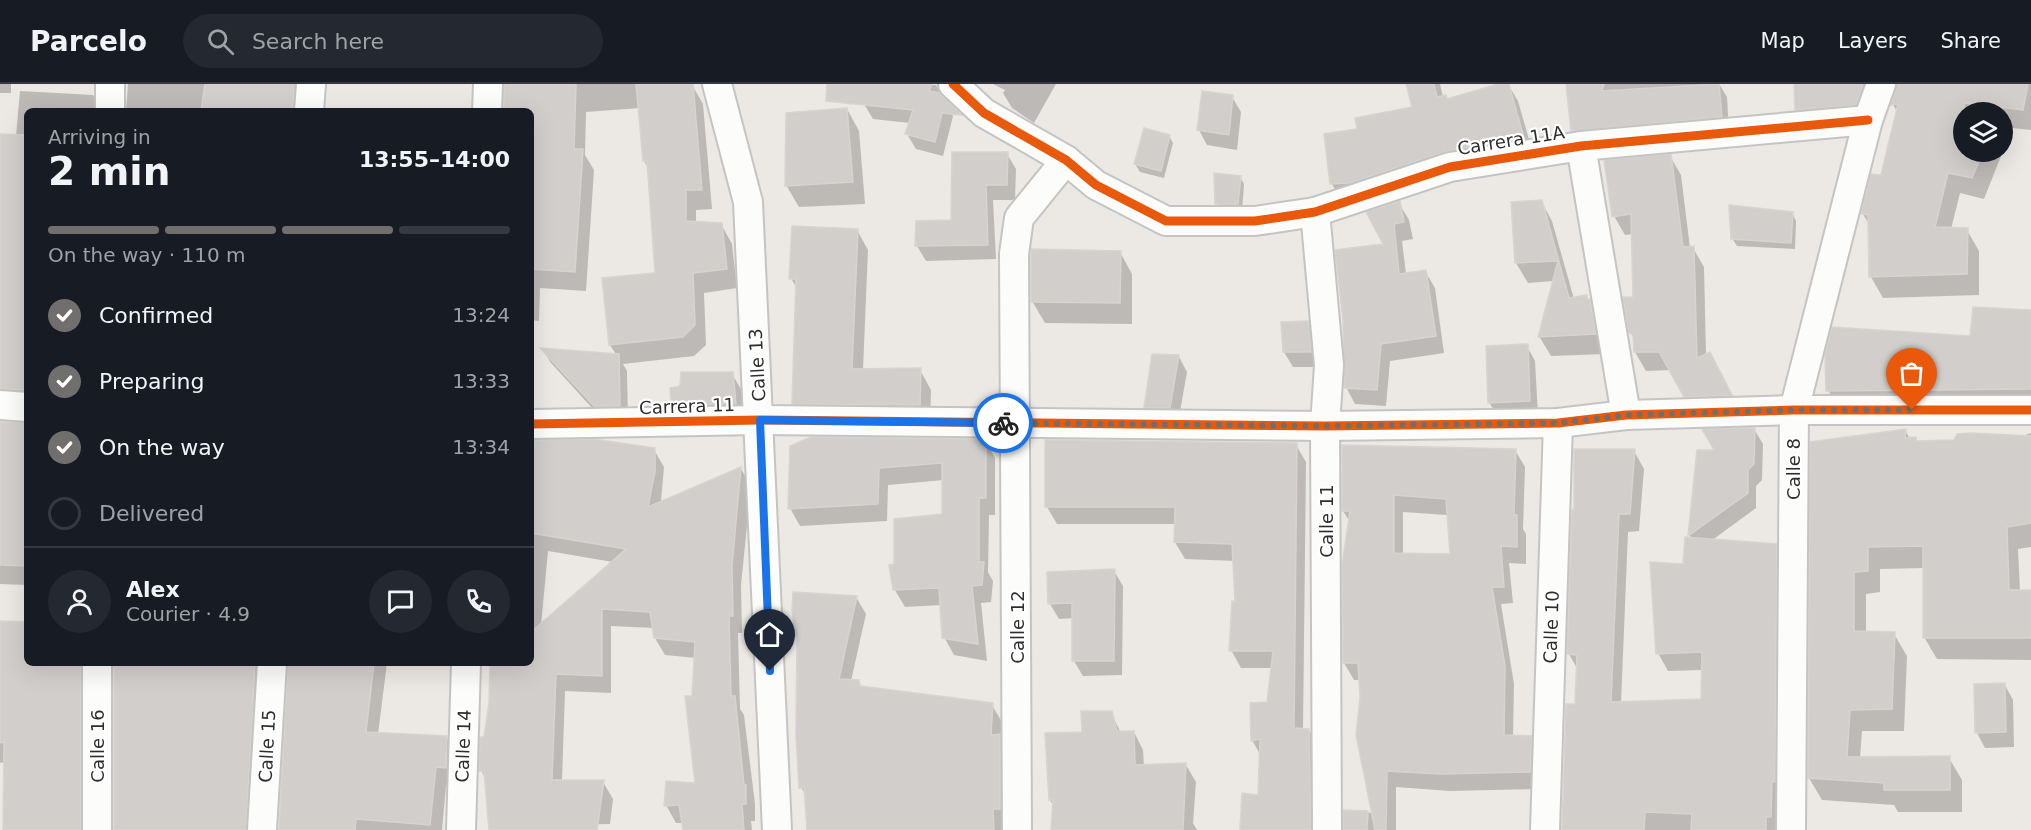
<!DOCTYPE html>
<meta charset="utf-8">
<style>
:root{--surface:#171b24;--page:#242831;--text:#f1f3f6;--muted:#9ea1a6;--line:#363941;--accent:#706f6e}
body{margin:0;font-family:"DejaVu Sans",sans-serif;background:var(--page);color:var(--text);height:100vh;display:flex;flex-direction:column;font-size:22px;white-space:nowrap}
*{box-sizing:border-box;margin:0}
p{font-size:20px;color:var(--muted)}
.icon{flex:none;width:33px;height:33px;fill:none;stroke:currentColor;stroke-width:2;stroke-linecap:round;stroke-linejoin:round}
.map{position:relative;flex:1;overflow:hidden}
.drawer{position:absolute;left:24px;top:24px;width:510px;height:558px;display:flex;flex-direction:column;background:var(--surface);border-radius:9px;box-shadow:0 6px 24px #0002}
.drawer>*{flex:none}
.fabs{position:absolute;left:1953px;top:18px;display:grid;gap:12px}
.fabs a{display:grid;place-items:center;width:60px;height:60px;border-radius:50%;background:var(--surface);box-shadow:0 6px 24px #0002;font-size:30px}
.pin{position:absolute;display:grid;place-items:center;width:51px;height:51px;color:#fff;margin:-62px -26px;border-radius:50% 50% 50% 0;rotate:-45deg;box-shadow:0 0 6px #0007}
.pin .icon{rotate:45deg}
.courier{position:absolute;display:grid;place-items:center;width:60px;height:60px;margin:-30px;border:4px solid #1a73e8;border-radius:50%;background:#fff;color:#222;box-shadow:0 2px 8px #0007}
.headline em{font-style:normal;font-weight:800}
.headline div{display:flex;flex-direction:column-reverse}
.headline{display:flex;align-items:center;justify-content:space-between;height:102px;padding:0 24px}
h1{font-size:39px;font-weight:800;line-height:45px}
.bar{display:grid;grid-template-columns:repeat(4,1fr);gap:9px 6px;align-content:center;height:72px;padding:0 24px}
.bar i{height:8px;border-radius:4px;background:var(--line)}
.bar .active{background:var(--accent)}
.bar p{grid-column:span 4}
.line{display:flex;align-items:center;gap:15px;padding:0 24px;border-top:2px solid var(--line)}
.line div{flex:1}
.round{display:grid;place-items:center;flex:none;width:63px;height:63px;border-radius:32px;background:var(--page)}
ol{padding:0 24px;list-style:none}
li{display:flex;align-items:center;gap:18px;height:66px}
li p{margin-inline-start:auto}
li .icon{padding:6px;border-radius:50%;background:var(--accent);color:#fff;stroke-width:4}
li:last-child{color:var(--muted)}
li i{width:33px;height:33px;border:3px solid var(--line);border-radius:50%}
header{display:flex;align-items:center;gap:36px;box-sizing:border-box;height:84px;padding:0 30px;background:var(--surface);border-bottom:2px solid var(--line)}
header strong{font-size:28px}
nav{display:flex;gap:33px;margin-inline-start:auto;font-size:21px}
.search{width:420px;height:54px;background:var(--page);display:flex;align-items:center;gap:15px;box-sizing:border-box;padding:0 21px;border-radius:33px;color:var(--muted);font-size:22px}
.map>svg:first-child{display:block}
.shadow{fill:#0003;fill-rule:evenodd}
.building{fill:#d1cecb;stroke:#d7d4d0;stroke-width:1.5;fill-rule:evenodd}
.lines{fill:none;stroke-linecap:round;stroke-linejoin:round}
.street-casing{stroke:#c5c4c5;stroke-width:32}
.street{stroke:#fcfcfb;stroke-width:28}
.cycleway-casing{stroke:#fff;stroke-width:13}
.cycleway{stroke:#e8590c;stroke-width:9}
.done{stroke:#706f6e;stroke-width:6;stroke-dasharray:0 10.8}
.route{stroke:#1a73e8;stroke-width:8}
.labels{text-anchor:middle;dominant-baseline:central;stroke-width:4.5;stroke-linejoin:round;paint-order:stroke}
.street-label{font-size:18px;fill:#2e2e2e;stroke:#fff}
</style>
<header>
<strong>Parcelo</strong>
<div class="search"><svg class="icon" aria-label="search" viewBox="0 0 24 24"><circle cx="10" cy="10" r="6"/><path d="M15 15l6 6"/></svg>Search here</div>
<nav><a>Map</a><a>Layers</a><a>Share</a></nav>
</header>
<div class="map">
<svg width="2031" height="746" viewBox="0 0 2031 746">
<rect width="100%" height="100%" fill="#ece8e4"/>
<!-- shadow -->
<g class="shadow">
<rect x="0" y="0" width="11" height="9"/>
<path d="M128,0H316L304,27H126Z"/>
<path d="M504,0H684L692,1L703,20L712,125L696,126V139L721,140L732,160L737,204L704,209L706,261L694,272L623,280L627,287L628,337H604L551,279L543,266L617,272L610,261L657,190L649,85L644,77L640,24L586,28L585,71L594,86L586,207L540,204L539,237L531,236V27H505Z"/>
<path d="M864,0L936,1L953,32L943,72L916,65L907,50L910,39L873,35L864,20Z"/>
<path d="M993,0H1056L1034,39L1012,24L1003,9L1005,6Z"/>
<path d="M1408,0H1440L1443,13L1448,16L1508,0L1518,17L1534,73L1342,118L1332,100L1359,46L1413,24Z"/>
<path d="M1568,0H1719L1727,13L1729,47L1580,61L1572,46Z"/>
<path d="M1795,0H2031V46L2012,44L1984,115L1960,109L1951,145L1967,146L1979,167V211L1883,214L1871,193L1870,142L1863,130L1882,93L1897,28L1893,20L1896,5H1890L1877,15L1808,47L1796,26ZM1964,28H2002V68H1964Z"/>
<path d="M20,7L93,11L102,27H27V326L0,331V52H16Z"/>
<path d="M1232,13L1241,28L1237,66L1207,61L1199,46Z"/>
<path d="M847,25L859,47L865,120L799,123L786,101Z"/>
<path d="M1169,52L1173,59L1164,94L1140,88L1135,80Z"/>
<path d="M1007,70L1016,85L1015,116H993L996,175L926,177L917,162L952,138Z"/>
<path d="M1670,72L1681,91L1690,164H1693L1704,183L1706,271L1720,288L1741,330L1697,331L1671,286L1646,287L1635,268V256L1630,248L1634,214L1633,150L1625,151L1614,132Z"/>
<path d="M1216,91L1240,93L1244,100L1242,127H1221L1217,120Z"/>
<path d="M1541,117L1552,137L1574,215L1586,213L1601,236L1606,270L1551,272L1539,252L1554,197L1528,199L1516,179Z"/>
<path d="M1399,119L1409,136L1413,155L1402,157L1406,190L1425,187L1435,204L1444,269L1390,277L1386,322L1355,320L1346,303L1385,161Z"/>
<path d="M1792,129L1796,137L1795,165L1737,162L1732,154Z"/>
<path d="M857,146L868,166L863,286H920L931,306L930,341L805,339L793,319L797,205L791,194Z"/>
<path d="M1120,168L1132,190V240L1045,239L1032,217Z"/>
<path d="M2031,227V330L1843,332L1828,306L1971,254Z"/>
<path d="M1308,238L1316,253L1319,283H1293L1284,268Z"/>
<path d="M1527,262L1535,277L1538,331L1498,333L1489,318Z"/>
<path d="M1179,273L1187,288L1178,339L1154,338L1145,323Z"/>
<path d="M531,276L534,282L531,303Z"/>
<path d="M732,290L741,305L744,335L682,336L673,321Z"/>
<path d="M0,339H27V501L0,500V509Z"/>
<path d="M1754,345L1763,360L1762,396L1756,402V424L1711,457L1776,462L1786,480L1780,746H1565L1567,621H1576L1578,586L1569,570L1634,367L1644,385L1639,447L1628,448L1621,619L1702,616L1703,586L1668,587L1658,569L1692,455L1690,452L1699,367L1717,368Z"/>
<path d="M1905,346L1910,355H1915L1917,358L2020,353L2031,349V463L2018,465L2020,507H2031V576L1937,575L1924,553L1925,484L1880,485V508L1866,510V549L1894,550L1907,572L1904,647H1862L1860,674H1949L1962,696V728H1898L1894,721L1822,716L1809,694L1812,359Z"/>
<path d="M985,356L995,374V431H989L988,488L993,497L991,518L981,519L987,577L954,571L944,553L942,521L905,523L895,506L896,482L944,431V396L888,401L887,437L800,442L790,424L792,363Z"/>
<path d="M531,358L654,366L664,383L661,418L741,385L751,402L741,501L742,549H738L740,625L744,631L755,720V737H751L752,746H685L683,739H676L666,721L697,700L693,614L696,574L665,571L655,554L654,544L611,542V609L565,607L562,698H603L613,715L610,740L499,742L486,696L481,686L491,619L492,579H531ZM548,467L613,478L541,541Z"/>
<path d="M1296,361L1306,378L1303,646H1309L1319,664V746H1241L1244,711L1260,712L1261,672L1252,656L1268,620L1272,584H1241L1231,566L1236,518L1235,477L1185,475L1175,458L1176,440H1057L1047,423Z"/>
<path d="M1515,366L1525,383L1523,445L1526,450V480L1509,479L1513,519L1501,520L1514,600L1513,653H1531L1541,671L1539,705L1450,707L1396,703V746H1344L1345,727L1374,729L1360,596H1354L1344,579L1350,438L1343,427ZM1403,428L1447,431L1452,472L1403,471Z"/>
<path d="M1114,487L1123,502L1122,591L1083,592L1074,577V534L1059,535L1050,520Z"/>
<path d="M856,513L866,530L851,597H858L861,603L992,621L1002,638L1001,654L1009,668V742L1002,741L1003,746H808L806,712L801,703L799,556L796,552Z"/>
<path d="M0,537H27V579H387L378,650L446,653L458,673L457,703L446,702L442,746H280L290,584L286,582L257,746H115V585L110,582L91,746H5V678L0,679Z"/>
<path d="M2005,601L2013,616L2014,663L1985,664L1977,649Z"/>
<path d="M1111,629L1121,649L1134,648L1143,666L1144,683L1186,681L1196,698L1193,739L1197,746H1052L1054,723L1050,716L1083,649Z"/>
</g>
<!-- building -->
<g class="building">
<path d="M205,0H294L293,27H201Z"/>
<path d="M504,0H576L574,65H583L575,188L531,185V27H504Z"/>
<path d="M636,0H693L702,106H686V137L722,139L727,185L693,189L695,241L683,253L609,261L602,194L655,189L647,77H643Z"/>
<path d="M827,0H932L929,7L940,9L962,31L942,29L935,58L905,50L913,26L826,17Z"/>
<path d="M1406,0H1434L1437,13L1446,11L1447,15L1498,0H1509L1524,54L1447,67L1350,99L1330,100L1324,50L1357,45L1355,34L1412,23Z"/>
<path d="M1566,0H1604L1602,7L1719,0L1722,33L1571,47Z"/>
<path d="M1794,0H1863L1856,21L1795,26Z"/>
<path d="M1897,0H2028L2023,26L1964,19V68H1983L1972,94L1948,89L1935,143L1968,144L1967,190L1869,193L1868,131L1861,130L1871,90L1881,91L1898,20L1891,21Z"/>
<path d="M1202,7L1233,11L1229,51L1197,46Z"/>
<path d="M847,24L853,98L785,102L786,29Z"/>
<path d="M1144,44L1170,51L1161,87L1134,80Z"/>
<path d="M0,50L27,51V306L0,305Z"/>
<path d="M952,68H1008L1007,101H986L988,161L915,162L916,137L951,136Z"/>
<path d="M1671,70L1683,163L1694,162L1697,274L1710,268L1732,311L1684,313L1659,268H1634L1633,249H1629L1623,213H1633L1631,130L1612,133L1604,76Z"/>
<path d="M1214,89L1241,92L1238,120H1215Z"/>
<path d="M1542,116L1569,214L1587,211V215H1590L1596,250L1538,253L1558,177L1515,179L1511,118Z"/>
<path d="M1400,117L1404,138L1394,140L1399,190L1426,186L1436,252L1381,260L1377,306L1344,304L1343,236L1335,166L1383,160L1366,128Z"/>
<path d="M1729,121L1793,128L1791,159L1731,155Z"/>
<path d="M792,142L858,145L852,285L921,284L920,321L792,320L796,195H789Z"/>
<path d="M1031,165L1121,167L1120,219L1031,218Z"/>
<path d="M1973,223L2031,226V305L1826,307L1825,270L1832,243L1970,252Z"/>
<path d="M1308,237L1311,268H1283L1281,238Z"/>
<path d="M1528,260L1530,317L1488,319L1486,262Z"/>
<path d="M540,264L619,270L620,322H594Z"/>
<path d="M1152,270L1179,271L1170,324H1144Z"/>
<path d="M681,288H733L736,320L671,321L670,304L680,302Z"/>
<path d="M0,338L27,339V482L0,481Z"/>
<path d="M1755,344L1754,380L1748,386V409L1688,452L1697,366H1714L1702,345Z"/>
<path d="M1906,345L1905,354L1916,353V357L1954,356L1957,350L1971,349L2031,352V439L2007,443L2009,506H2031V554H1923V462L1868,463V487L1854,488V547L1895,548L1892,625L1850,626L1847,673L1950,672V706H1884V699L1808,694L1810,358Z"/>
<path d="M811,353L986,355V414H979V478H984L982,501L972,502L978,560L942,554L939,504L893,506L889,481L894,480V435L942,430V379L879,384L878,420L788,425L790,362Z"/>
<path d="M593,355L655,364V387L648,423L741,383L732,482L733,532H729L731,612H735L744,701H746V720H742L744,746H683L679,721L664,722L666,697L695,699L685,612H692L695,558L654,554L650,528L602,525V592L556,590L552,696H604L597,746H489L484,687H479L480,653H484L489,619L490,579H531V548L626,465L531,449V356Z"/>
<path d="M1045,356L1297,359L1294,644L1309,645L1311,746H1240L1242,709L1258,711L1260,655L1251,657L1250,619L1267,618L1273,567H1229L1232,517H1235L1232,460L1174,458L1175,423H1045Z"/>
<path d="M1342,361L1516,365L1514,431H1517V463L1501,462L1504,503H1492L1505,582L1504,651L1532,652L1530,688L1440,690L1387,687L1386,746H1375L1356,651L1360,614L1358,579H1343L1342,481L1350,427H1342ZM1394,411L1446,415L1450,470L1394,469Z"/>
<path d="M1574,365H1635L1630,430H1619L1611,618L1701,615L1702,568L1656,570L1650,478L1683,480L1685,453L1777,460L1775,698H1772L1771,733H1766V746H1691L1692,730L1645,728L1644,746H1562L1566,620H1575L1577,571L1567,570L1572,426L1574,427Z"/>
<path d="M1115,485L1114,577H1072V519L1048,520L1047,488Z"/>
<path d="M793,508L857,512L839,595L859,596L860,602L993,619L991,651L1000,650V725H993L994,746H807L804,703L799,704L796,651L797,552H795L792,526Z"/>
<path d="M0,537L27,538V579H81V746H3L4,658L0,659Z"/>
<path d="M114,579H255L246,746H114Z"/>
<path d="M288,579H374L366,648L447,652L446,684L436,683L430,741L356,735L355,746H279Z"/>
<path d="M2005,599L2006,648L1975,649L1974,600Z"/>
<path d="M1081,627H1112L1117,647H1134L1135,681L1186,679L1183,746H1051L1053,716H1049L1045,649L1082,648Z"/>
<path d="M1343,726L1368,727L1367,746H1343Z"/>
</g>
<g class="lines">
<!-- street casing -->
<g class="street-casing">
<g id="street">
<path d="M717,0L748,118L777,746"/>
<path d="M953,0L984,29L1066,76L1096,101L1166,137H1255L1315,128L1450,83L1581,62L1868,36"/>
<path d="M110,27V0"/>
<path d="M309,27L311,0"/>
<path d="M487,27L488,0"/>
<path d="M1581,62L1626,331"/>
<path d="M1315,128L1329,281L1325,342L1327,746"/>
<path d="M0,321L27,323"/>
<path d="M531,340L760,336L1325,342L1558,339L1626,331L1794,326H2031"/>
<path d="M97,746V579"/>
<path d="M262,746L272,579"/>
<path d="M461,746L466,579"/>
<path d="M1017,746L1014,170L1019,134L1066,76"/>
<path d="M1545,746L1558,339"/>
<path d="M1791,746L1794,326L1868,36L1881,0"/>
</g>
</g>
<!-- street -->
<use href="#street" class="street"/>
<!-- cycleway casing -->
<g class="cycleway-casing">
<g id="cycleway">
<path d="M953,0L984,29L1066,76L1096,101L1166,137H1255L1315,128L1450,83L1581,62L1868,36"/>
<path d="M531,340L760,336L1325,342L1558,339L1626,331L1794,326H2031"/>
</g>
</g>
<!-- cycleway -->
<use href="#cycleway" class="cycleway"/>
</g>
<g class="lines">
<!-- done -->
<path class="done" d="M1003,339L1325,342L1558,339L1626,331L1794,326H1912"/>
<!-- route -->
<path class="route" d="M770,587L760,336L1003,339"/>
</g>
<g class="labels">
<!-- street labels -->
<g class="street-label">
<text transform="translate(1511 56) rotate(-9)">Carrera 11A</text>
<text transform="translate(757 281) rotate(-93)">Calle 13</text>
<text transform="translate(687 322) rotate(-2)">Carrera 11</text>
<text transform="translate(1793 385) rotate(-90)">Calle 8</text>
<text transform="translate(1326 437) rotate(-90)">Calle 11</text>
<text transform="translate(1017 543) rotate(-90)">Calle 12</text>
<text transform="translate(1551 543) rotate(-88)">Calle 10</text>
<text transform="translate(97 662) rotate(-90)">Calle 16</text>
<text transform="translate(267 662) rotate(-87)">Calle 15</text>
<text transform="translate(463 662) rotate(-88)">Calle 14</text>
</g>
</g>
</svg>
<div class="fabs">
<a><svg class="icon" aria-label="layers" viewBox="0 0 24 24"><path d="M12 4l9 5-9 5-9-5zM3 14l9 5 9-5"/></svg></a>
</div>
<div class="pin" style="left:1912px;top:326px;background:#ea580c"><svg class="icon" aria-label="bag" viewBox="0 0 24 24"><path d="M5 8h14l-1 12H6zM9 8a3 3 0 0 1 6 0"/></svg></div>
<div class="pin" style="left:770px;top:587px;background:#1f2937"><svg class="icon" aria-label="home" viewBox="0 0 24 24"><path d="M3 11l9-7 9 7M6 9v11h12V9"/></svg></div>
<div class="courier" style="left:1003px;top:339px"><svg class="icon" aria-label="bike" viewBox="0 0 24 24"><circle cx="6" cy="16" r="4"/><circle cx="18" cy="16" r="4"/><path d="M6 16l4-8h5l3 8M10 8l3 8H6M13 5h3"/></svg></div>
<section class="drawer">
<div class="headline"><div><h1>2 min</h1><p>Arriving in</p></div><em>13:55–14:00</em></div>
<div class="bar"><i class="active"></i><i class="active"></i><i class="active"></i><i></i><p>On the way · 110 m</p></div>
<ol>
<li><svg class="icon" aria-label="check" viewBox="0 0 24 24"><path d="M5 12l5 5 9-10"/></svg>Confirmed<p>13:24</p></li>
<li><svg class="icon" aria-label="check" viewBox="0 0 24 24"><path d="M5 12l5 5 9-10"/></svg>Preparing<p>13:33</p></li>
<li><svg class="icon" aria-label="check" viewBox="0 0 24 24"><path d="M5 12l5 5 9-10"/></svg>On the way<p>13:34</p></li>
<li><i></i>Delivered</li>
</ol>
<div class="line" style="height:108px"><a class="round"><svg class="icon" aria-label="person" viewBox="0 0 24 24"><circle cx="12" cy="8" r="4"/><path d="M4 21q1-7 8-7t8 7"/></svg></a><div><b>Alex</b><p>Courier · 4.9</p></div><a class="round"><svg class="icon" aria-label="chat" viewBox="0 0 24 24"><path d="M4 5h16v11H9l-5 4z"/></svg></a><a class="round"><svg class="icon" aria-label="phone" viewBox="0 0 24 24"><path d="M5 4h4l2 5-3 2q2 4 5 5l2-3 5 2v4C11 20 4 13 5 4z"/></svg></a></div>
</section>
</div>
